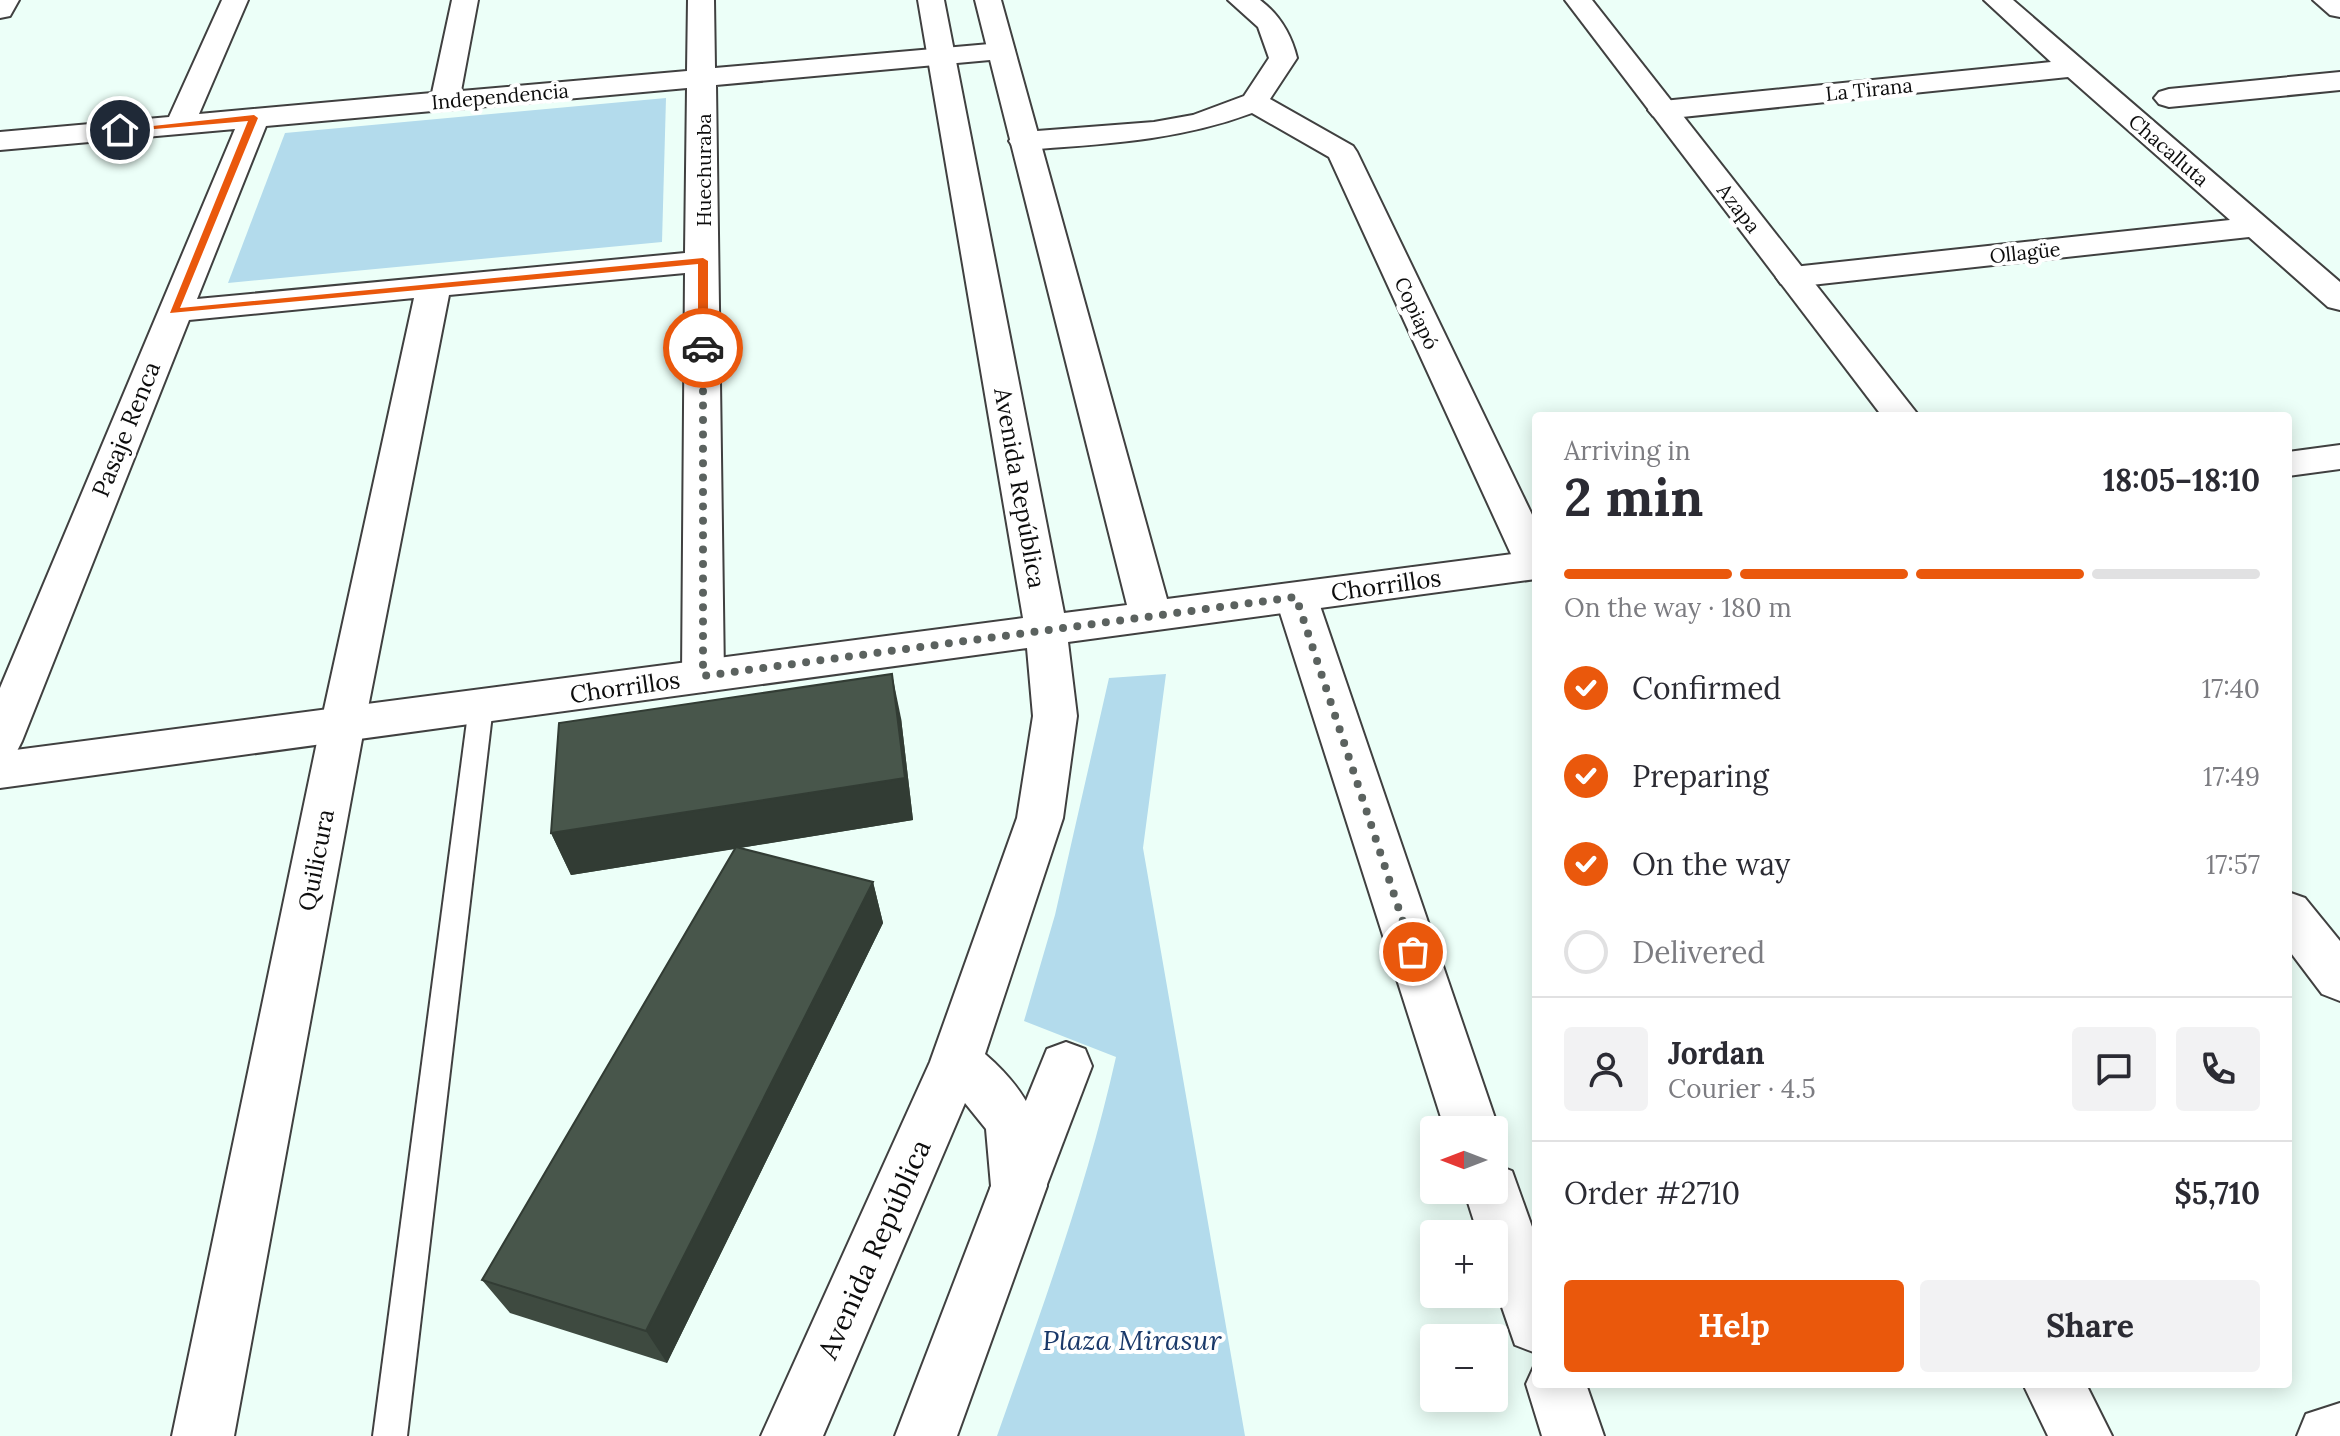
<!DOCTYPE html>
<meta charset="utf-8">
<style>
:root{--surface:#fff;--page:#f2f2f3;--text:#2b2b33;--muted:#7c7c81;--line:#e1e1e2;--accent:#ea580c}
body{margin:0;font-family:Lora,serif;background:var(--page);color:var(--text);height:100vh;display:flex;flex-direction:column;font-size:30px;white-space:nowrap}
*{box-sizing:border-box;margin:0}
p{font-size:26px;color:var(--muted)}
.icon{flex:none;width:44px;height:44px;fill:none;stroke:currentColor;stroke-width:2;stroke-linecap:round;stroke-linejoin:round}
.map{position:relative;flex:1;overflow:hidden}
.details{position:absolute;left:1532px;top:412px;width:760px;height:976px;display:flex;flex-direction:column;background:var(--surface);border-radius:8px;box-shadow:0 4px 20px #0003}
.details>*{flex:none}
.needle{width:52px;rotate:270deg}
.controls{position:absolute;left:1420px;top:1116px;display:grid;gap:16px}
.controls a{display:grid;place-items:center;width:88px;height:88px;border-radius:8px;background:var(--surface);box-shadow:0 4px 20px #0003;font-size:40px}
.pin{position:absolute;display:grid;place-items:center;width:68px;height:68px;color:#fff;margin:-34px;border:4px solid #fff;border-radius:50%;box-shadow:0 2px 8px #0007}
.courier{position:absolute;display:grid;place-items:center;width:80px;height:80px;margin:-40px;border:6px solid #ea580c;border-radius:50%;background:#fff;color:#222;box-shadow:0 2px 10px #0007}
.summary em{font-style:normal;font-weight:800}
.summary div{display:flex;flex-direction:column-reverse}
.summary{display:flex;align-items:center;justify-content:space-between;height:136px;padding:0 32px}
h1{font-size:52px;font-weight:800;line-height:60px}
.bar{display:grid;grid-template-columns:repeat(4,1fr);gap:12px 8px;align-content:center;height:96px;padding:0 32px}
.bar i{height:10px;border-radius:6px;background:var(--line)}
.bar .active{background:var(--accent)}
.bar p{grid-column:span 4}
.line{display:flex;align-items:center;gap:20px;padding:0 32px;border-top:2px solid var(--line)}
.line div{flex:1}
.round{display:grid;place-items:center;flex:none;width:84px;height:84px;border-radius:8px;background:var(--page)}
ol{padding:0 32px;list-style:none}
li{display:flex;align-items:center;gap:24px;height:88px}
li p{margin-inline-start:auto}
li .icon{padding:8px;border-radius:50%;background:var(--accent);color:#fff;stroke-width:4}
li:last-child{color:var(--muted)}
li i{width:44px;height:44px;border:4px solid var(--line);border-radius:50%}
.cta{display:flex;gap:16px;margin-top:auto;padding:16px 32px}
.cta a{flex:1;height:92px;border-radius:8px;background:var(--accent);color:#fff;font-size:32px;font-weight:800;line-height:92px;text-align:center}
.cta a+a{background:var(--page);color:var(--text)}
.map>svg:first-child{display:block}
.green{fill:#b3dbec}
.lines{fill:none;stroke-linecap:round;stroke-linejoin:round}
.service-casing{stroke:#404040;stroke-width:4}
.minor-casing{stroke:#404040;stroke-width:4}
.tertiary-casing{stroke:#404040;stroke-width:4}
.service{fill:#fff;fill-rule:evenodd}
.minor{fill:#fff;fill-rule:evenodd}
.tertiary{fill:#fff;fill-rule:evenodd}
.wall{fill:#3e4a40}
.shaded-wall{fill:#323c34}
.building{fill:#48564b;stroke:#323c34;stroke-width:2}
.route{fill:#ea580c}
.done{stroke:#5b625f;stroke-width:8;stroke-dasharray:0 14.4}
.labels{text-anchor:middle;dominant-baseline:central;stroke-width:8;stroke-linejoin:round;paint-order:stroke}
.far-street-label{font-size:20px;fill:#0d0d0d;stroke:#fff}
.street-label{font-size:24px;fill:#0d0d0d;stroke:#fff}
.near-street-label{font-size:28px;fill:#0d0d0d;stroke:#fff}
.near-park-label{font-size:28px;font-style:italic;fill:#193869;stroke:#fff}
</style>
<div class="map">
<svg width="2340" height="1436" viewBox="0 0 2340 1436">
<rect width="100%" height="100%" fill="#ecfff8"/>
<!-- green -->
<g class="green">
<path d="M666,98L662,242L228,283L285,133Z"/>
<path d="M1166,674L1143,848L1245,1436H997C1041,1311 1087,1187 1116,1057L1024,1021L1055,915L1109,678Z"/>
</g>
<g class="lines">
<!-- service casing -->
<g class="service-casing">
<path id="service" d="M481,697L489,700L493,706L407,1436H373L469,706L473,700Z"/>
</g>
<!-- minor casing -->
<g class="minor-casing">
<g id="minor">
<path d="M0,0H19L10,16L0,18Z"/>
<path d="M222,0H248L199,114L432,93L452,0H478L461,91L687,71L688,0H714L715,68L1001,43L1011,45L1015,51L1011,57L1001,59L716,85L724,676L718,687L703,692L688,687L682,676L685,273L449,295L365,723L234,1436H172L321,723L414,298L189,320L22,741L16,753L0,758V688L235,129L0,150V132L169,117ZM687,88L685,253L197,299L266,126Z"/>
<path d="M1228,0H1260C1280,15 1291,34 1297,58L1270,99L1353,146L1357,152L1536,523V579L1522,575L1516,565L1329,157L1252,113C1177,141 1103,144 1024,150L1013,147L1009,141L1013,135L1024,132L1154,122L1193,115L1244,96L1269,58L1258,27Z"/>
<path d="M1984,0H2013L2340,282V310L2328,307L2249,237L1793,287L1781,284L1776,277L1781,270L1793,267L2230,220L2068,77L1663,119L1653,116L1648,110L1653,104L1663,101L2051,62Z"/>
<path d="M2340,72V90L2169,107L2159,104L2154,98L2159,92L2169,89Z"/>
<path d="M1296,583L1311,587L1317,597L1499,1130L1494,1141V1130H1445L1275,597L1281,587Z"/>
<path d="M1066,1042L1085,1049L1092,1066L1038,1208L1018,1215L998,1208L990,1189L1047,1049Z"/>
<path d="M1494,1164L1512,1171L1536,1238V1353L1515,1345L1494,1284V1234H1478L1464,1190H1494Z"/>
<path d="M1536,1362V1384H1586L1604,1436H1542L1526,1384Z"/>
<path d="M2023,1384H2086L2112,1436H2048Z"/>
<path d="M2340,1403V1436H2297L2306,1414Z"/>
</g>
</g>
<!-- tertiary casing -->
<g class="tertiary-casing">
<g id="tertiary">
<path d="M918,0H944L1064,613L1127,605L975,0H1001L1167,599L1536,551V579L1068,642L1077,716L1063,818L985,1054C1030,1093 1044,1127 1047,1186L957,1436H895L991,1186L986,1129L965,1103L823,1436H761L930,1062L1017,818L1033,716L1027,648L0,788V752L1023,618Z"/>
<path d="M1565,0H1592L1919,416H1882Z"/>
<path d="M2313,0H2340V17L2330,15Z"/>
<path d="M2340,445V469L2288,476V452Z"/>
<path d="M2288,892L2305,898L2340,941V1001L2322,994L2288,949Z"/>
</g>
</g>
<!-- service -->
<use href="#service" class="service"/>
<!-- minor -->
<use href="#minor" class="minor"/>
<!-- tertiary -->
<use href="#tertiary" class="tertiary"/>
</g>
<!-- wall -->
<path class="wall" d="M901,718L913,820L740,848L873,882L883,923L667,1363L510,1313L482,1280L735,849L571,875L551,833Z"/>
<!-- shaded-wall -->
<g class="shaded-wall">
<path d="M892,674L901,718L913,820L571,875L551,833Z"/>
<path d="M873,882L883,923L667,1363L646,1331Z"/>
</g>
<!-- building -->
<g class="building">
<path d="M892,674L905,778L551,833L559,723Z"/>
<path d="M736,847L873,882L646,1331L482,1280Z"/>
</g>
<!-- route -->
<path class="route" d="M254,115L258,118L180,308L703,258L708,261V348L703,351L698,348V264L170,313L248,121L120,132L116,130Z"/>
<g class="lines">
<!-- done -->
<path class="done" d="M703,348V676L1296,597L1413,952"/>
</g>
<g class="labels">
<!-- far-street labels -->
<g class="far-street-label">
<text transform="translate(1869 89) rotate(-6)">La Tirana</text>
<text transform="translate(500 96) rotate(-5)">Independencia</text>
<text transform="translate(2169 150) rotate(41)">Chacalluta</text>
<text transform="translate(703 170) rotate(-90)">Huechuraba</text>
<text transform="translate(1739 208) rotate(52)">Azapa</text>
<text transform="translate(2025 252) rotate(-6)">Ollagüe</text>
<text transform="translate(1417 313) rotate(65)">Copiapó</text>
</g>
<!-- street labels -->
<g class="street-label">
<text transform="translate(126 429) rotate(-68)">Pasaje Renca</text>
<text transform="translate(1020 488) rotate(80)">Avenida República</text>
<text transform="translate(1386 585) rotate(-8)">Chorrillos</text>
<text transform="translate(625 687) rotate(-8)">Chorrillos</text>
<text transform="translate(316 860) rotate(-79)">Quilicura</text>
</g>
<!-- near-street labels -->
<g class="near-street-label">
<text transform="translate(874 1249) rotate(-66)">Avenida República</text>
</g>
<!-- near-park labels -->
<g class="near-park-label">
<text x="1132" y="1340">Plaza Mirasur</text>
</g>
</g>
</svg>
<div class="controls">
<a><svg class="needle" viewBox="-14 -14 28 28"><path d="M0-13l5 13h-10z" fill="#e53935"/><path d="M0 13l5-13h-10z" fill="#7c7c81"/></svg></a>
<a>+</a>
<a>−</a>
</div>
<div class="pin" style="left:1413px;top:952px;background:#ea580c"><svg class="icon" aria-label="bag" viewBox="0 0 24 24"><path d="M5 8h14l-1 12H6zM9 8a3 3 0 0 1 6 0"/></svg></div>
<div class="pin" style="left:120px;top:130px;background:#1f2937"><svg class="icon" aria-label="home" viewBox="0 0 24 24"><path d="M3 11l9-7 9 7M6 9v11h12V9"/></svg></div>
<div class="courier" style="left:703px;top:348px"><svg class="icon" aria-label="car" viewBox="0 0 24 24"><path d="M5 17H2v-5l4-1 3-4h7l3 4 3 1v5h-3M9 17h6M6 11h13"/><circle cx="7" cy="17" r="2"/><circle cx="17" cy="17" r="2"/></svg></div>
<section class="details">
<div class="summary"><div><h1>2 min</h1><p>Arriving in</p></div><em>18:05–18:10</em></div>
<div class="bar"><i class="active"></i><i class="active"></i><i class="active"></i><i></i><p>On the way · 180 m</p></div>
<ol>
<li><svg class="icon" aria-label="check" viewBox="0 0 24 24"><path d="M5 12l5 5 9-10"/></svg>Confirmed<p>17:40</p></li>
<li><svg class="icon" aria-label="check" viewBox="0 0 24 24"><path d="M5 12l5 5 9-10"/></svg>Preparing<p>17:49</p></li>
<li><svg class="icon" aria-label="check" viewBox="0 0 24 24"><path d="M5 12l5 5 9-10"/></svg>On the way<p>17:57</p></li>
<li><i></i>Delivered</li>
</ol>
<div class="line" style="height:144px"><a class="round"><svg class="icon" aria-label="person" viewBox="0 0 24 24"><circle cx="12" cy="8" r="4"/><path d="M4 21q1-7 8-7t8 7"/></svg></a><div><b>Jordan</b><p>Courier · 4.5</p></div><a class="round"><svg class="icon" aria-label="chat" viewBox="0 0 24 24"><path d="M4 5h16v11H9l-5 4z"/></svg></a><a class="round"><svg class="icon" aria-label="phone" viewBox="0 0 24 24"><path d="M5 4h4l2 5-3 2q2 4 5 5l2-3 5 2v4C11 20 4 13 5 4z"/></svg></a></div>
<div class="line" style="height:104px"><div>Order #2710</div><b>$5,710</b></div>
<div class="cta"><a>Help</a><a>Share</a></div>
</section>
</div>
